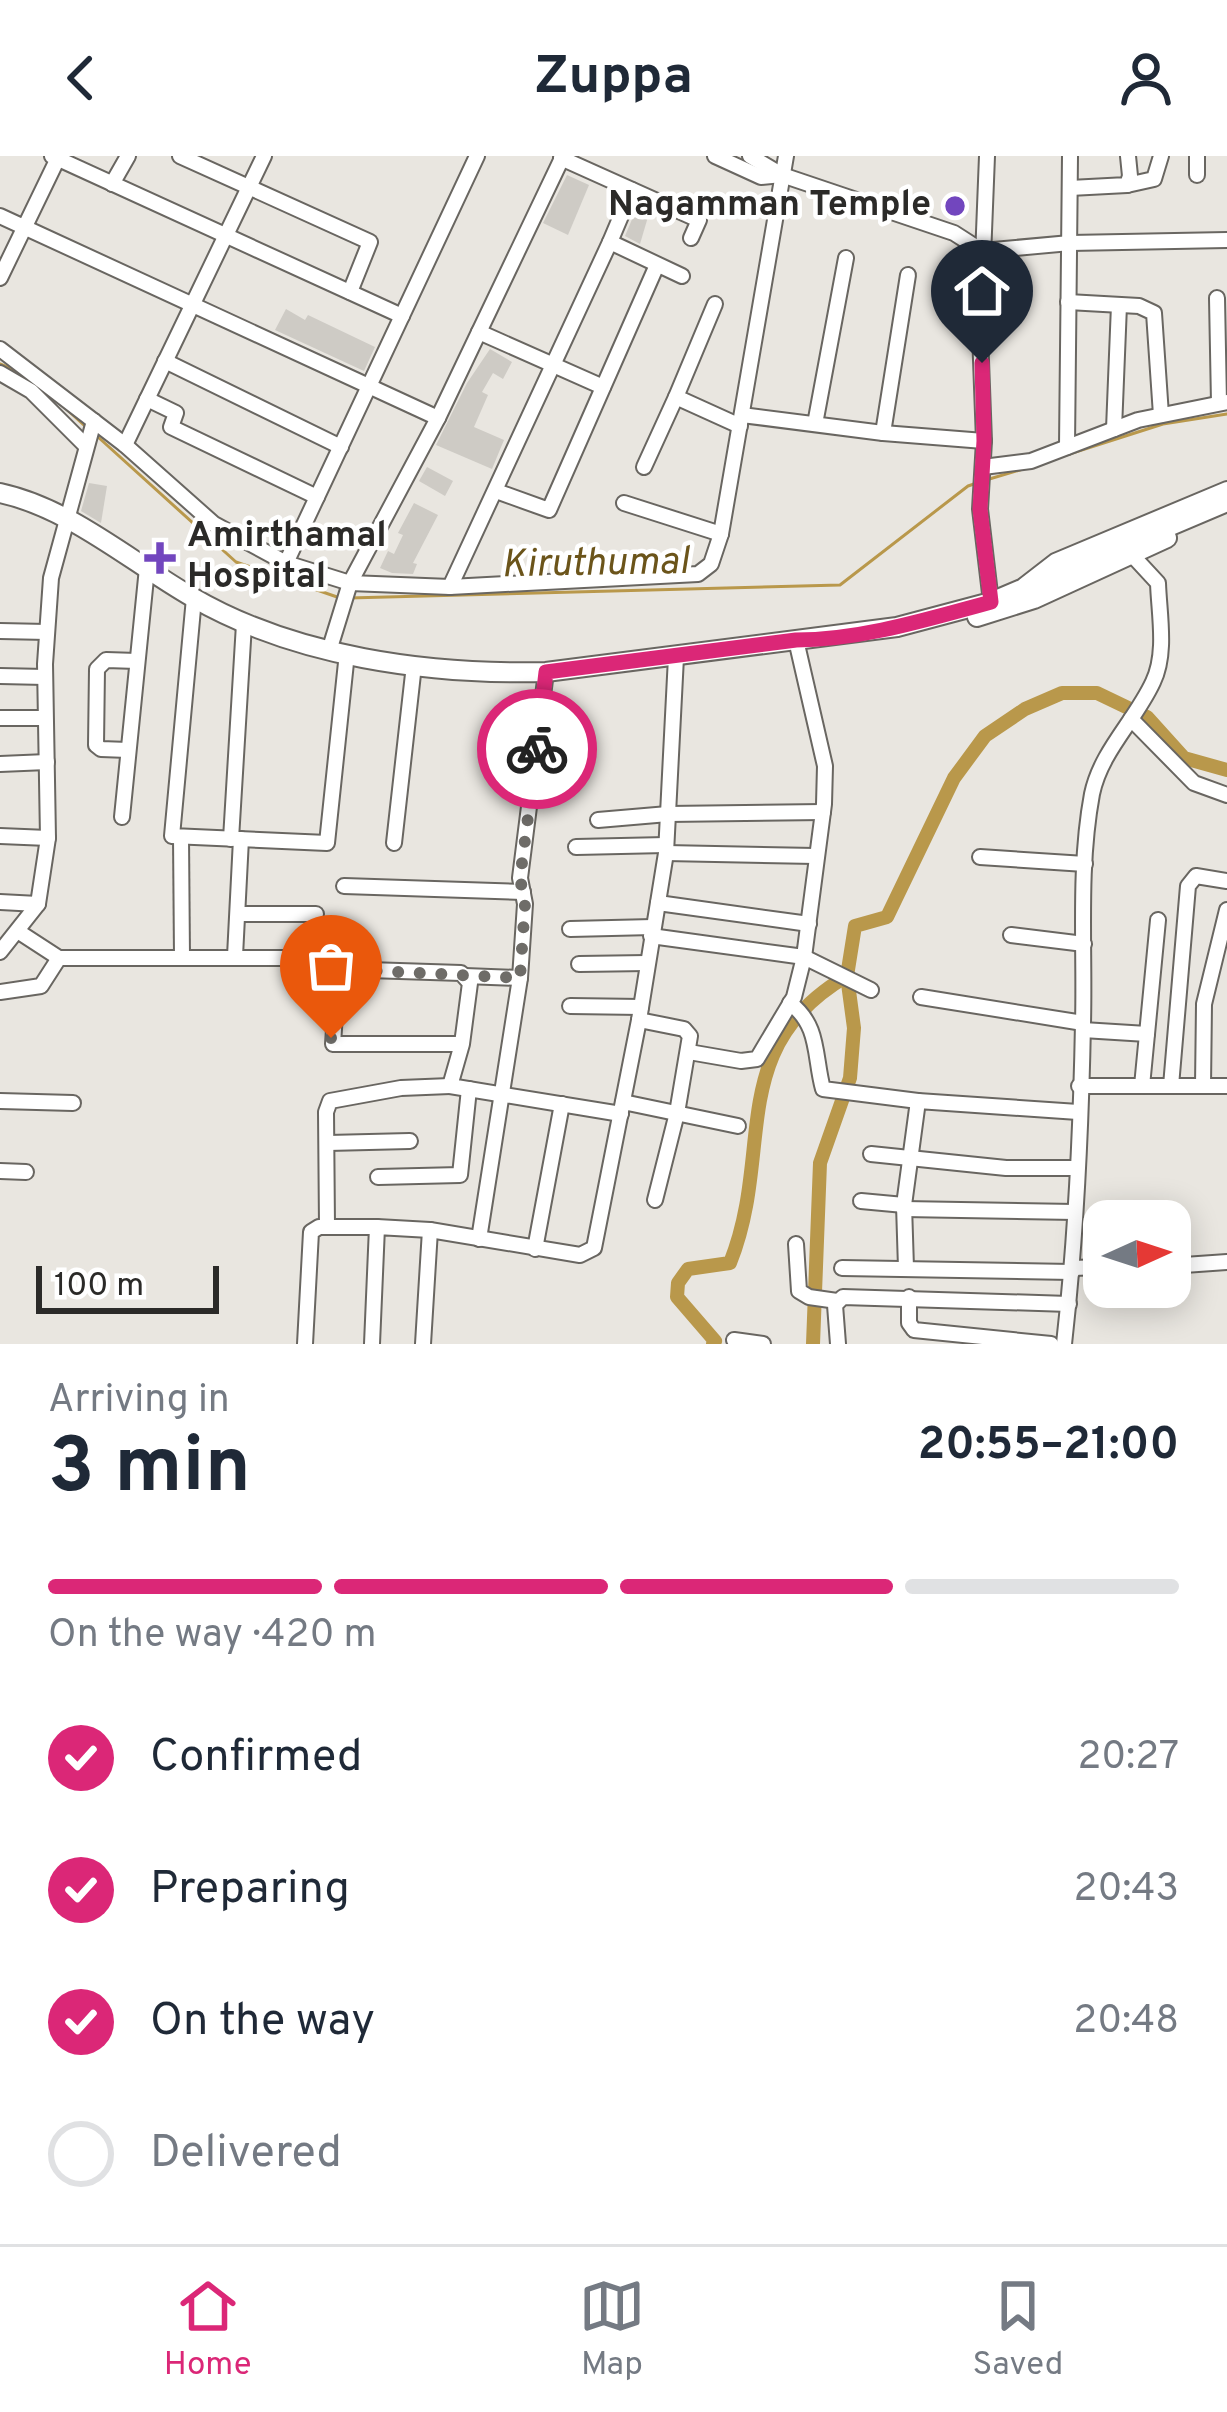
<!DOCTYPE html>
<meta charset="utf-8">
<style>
:root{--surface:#fff;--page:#f2f2f3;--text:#1f2937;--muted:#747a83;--line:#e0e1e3;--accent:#db2777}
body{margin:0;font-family:Overpass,sans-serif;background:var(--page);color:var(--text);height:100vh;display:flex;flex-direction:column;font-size:45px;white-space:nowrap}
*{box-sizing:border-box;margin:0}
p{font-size:39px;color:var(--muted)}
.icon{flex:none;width:66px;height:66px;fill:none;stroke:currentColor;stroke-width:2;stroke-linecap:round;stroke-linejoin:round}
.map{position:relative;height:1188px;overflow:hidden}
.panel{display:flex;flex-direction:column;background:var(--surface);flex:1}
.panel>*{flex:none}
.needle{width:78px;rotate:87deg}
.tools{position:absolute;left:1083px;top:1044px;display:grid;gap:24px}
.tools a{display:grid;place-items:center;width:108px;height:108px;border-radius:24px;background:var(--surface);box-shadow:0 6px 30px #0003;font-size:60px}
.scale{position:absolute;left:36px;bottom:30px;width:183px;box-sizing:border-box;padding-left:12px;border:6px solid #2b2a28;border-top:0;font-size:33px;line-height:42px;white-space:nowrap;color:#2b2a28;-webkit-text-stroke:9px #fff;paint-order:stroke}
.pin{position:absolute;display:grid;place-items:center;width:102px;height:102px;color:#fff;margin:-123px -51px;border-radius:50% 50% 50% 0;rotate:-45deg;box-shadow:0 0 12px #0007}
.pin .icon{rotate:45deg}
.courier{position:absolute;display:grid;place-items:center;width:120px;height:120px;margin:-60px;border:9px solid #db2777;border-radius:50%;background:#fff;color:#222;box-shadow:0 3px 15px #0007}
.headline em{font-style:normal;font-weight:700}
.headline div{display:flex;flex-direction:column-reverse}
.headline{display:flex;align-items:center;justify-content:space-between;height:204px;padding:0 48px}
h1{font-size:78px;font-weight:700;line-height:90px}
.bar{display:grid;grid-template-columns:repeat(4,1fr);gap:18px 12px;align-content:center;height:144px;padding:0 48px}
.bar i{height:15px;border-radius:9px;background:var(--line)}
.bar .current{background:var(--accent)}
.bar p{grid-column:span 4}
ol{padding:0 48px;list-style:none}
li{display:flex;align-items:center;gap:36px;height:132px}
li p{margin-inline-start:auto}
li .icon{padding:12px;border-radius:50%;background:var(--accent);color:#fff;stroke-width:4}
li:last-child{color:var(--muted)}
li i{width:66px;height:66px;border:6px solid var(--line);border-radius:50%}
header{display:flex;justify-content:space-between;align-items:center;height:156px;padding:0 48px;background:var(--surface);font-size:54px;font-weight:700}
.menu{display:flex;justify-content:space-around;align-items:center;height:168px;border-top:3px solid var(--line);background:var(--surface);font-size:33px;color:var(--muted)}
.menu a{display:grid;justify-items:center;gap:6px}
.menu .current{color:var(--accent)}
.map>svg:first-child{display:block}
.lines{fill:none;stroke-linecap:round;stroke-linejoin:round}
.stream{stroke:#b9984b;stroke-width:3}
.canal{stroke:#b9984b;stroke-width:14}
.building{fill:#cecbc5}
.minor-casing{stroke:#696661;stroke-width:18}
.major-casing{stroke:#696661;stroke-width:22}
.minor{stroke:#fff;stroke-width:14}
.major{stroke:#fff;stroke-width:18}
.done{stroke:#6e6c68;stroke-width:12;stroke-dasharray:0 21.6}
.route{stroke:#db2777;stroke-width:15}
.poi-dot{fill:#7246be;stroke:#fff;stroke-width:4.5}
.labels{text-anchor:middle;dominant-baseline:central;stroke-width:9;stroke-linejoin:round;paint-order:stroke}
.poi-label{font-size:36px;font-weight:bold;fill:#2b2a28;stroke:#fff;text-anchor:end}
.water-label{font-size:39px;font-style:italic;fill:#6b541a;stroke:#fff}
</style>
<header><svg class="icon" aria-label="back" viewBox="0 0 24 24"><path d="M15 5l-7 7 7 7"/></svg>Zuppa<svg class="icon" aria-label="person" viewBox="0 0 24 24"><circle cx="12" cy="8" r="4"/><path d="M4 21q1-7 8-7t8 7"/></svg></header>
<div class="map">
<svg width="1227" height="1188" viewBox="0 0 1227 1188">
<rect width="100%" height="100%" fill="#e9e6e0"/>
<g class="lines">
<!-- stream -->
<g class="stream">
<path d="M0,208L17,215"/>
<path d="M62,249L86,271"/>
<path d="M98,281L236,406L340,442"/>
<path d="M1066,299L1163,268L1227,258"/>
<path d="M986,324L1023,313"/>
<path d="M349,442L840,429L968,330L977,327"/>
</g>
<!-- canal -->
<g class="canal">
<path d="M713,1188L715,1185L677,1141L678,1127L688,1113L730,1107C775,995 724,892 847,820L855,770L887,761L954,622L985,580L1025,553L1062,537H1097L1147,561L1184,602L1227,614"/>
<path d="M813,1188L820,1007L850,922L854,872L847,820"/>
</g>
</g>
<!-- building -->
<g class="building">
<path d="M567,19L589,29L568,79L543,67Z"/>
<path d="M638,49L650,54L640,88L625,80Z"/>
<path d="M286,153L305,164L308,159L375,191L364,215L275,174Z"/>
<path d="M490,193L512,206L503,223L493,217L482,236L488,239L474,271L504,284L492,313L436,289L467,227Z"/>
<path d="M427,311L453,325L445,340L419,325Z"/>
<path d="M89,327L107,330L101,367L81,355Z"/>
<path d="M414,347L438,359L413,407L417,408L413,418L392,417L380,412L388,395L394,398L403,379L398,377Z"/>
</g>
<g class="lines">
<!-- minor casing -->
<g class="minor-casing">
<g id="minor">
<path d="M52,0L402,160"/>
<path d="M180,0L370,86L350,136"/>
<path d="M715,0L761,21L782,19"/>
<path d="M750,0L782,19L954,77L982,95L1070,87L1227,84"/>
<path d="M987,0L980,177L984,285L980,353L991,446"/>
<path d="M561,2L699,64L691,82"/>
<path d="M1197,19V0"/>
<path d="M112,28L128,0"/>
<path d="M1127,29L1154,23L1161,0"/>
<path d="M1070,32L1127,29L1130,20L1128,0"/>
<path d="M0,60L438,262"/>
<path d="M610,86L632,34"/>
<path d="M0,122L59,0"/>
<path d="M1217,142L1219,247"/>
<path d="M1068,146L1139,150L1154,157L1161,259"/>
<path d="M715,148L676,241L740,270"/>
<path d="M479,176L603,231"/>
<path d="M0,193L125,289L214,368L286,407L350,427L450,431L698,418L711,408L721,378L786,0"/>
<path d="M165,205L341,291"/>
<path d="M0,217L31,235L86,290"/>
<path d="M147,243L176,257L171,271L317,341"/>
<path d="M742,259L883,277L984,285"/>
<path d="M815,268L846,102"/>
<path d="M1114,273L1119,149"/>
<path d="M883,277L908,119"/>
<path d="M125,289L264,0"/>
<path d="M1067,291L1070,0"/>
<path d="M644,311L676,241"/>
<path d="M983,311L1031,305L1138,264L1227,246"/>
<path d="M496,335L549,354L657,109"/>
<path d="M624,347L721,378"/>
<path d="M286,407L477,0"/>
<path d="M1024,429L1055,405L1227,333"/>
<path d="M450,431L610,86L682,120"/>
<path d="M194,442L172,680L327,687L347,497"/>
<path d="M0,475L47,476"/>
<path d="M329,495L350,427L438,262L563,0"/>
<path d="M0,520L45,521"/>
<path d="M0,562H45"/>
<path d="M1131,563L1194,627L1227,639"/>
<path d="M128,594L101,593L96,589L97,513L106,504L137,505"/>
<path d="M0,608L47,606"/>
<path d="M122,661L147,412"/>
<path d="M598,664L668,658L823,656"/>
<path d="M0,680L48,682"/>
<path d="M181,681L182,801"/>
<path d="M231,683L244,468"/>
<path d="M394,687L414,509"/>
<path d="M576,691L666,689"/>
<path d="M666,697L815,700"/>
<path d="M980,701L1085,708"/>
<path d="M344,730L523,736"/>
<path d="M0,746L38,748"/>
<path d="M658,747L809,768"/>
<path d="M238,758H316"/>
<path d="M570,773L653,771"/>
<path d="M19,776L59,802"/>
<path d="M1011,779L1084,788"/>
<path d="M651,780L804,801L824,648L825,610L796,484"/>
<path d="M0,796L38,748L48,682L45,508L51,422L94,265"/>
<path d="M235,800L241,683"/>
<path d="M579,808L647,807"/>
<path d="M318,814L338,813"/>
<path d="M465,820L520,822"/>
<path d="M0,836L41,830L59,802H292"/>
<path d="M921,841L1083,867"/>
<path d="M790,847C820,870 814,900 823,933L918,945"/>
<path d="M570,850L641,851"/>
<path d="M639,864L684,873L690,880L677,957L655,1044"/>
<path d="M1083,874L1147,878"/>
<path d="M462,888L470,827L461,817L338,813L333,888H462L450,930L621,958"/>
<path d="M689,896L741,905L757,903L794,841L804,801L871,834"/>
<path d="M1079,930H1227"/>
<path d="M1142,930L1158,764"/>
<path d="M1171,930L1188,730L1196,720L1227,725"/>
<path d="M1203,930L1204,848L1227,754"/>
<path d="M0,945L73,947"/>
<path d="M623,946L738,970"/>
<path d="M328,987L410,985"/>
<path d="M871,998L1006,1012H1076"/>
<path d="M0,1015L26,1016"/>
<path d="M378,1021L460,1019L469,933"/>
<path d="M861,1045L904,1049"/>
<path d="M904,1053L1075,1056"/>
<path d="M327,1070L326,956L330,945L401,932L450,930"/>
<path d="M479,1083L520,822L525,748L520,722L546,516"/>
<path d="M796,1088L799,1135L809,1141L837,1145"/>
<path d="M535,1093L562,948"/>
<path d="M1170,1110L1227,1106"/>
<path d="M842,1112L1072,1116"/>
<path d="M906,1112L904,1049L918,945L1078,956"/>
<path d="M1072,1112L1104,1111"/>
<path d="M909,1141V1167L914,1174L1051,1188"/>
<path d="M734,1184L763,1188"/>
<path d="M305,1188L311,1076L319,1071H377"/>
<path d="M372,1188L377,1071L430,1074L580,1099L594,1092L639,864L666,697L676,501"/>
<path d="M423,1188L430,1074"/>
<path d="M838,1188L835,1149L843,1141L1069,1148"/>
<path d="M1064,1188C1076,1082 1081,974 1083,867C1085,792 1078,713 1092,638C1101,595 1135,565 1153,526C1167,497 1159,458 1158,427L1133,400"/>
</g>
</g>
<!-- major casing -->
<g class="major-casing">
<g id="major">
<path d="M0,337C70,352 131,406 192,441C295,501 428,519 546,516L897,471L991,446L1227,346"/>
<path d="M977,461L1034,443L1167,382"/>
</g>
</g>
<!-- minor -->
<use href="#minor" class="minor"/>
<!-- major -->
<use href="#major" class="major"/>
</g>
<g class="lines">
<!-- done -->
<path class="done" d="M331,882L338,813L520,822L525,748L520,722L537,593"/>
<!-- route -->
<path class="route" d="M537,593L546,516L796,484C861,484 928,463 991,446L980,353L984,285L982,207"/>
</g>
<!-- markers -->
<g class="poi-dot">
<circle cx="955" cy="50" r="12"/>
<path d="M154 384h12v12h12v12h-12v12h-12v-12h-12v-12h12z"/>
</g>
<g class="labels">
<!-- poi labels -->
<g class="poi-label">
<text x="931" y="50">Nagamman Temple</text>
<text x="187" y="381" text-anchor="start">Amirthamal<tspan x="187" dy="41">Hospital</tspan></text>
</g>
<!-- water labels -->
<g class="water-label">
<text transform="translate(595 409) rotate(-1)">Kiruthumal</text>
</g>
</g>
</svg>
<div class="tools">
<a><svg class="needle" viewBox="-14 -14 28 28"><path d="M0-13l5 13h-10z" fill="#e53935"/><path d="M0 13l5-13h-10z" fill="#747a83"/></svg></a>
</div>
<div class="scale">100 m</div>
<div class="pin" style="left:331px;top:882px;background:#ea580c"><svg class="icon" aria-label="bag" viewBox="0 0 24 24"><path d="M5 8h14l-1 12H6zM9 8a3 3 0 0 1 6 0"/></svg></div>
<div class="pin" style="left:982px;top:207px;background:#1f2937"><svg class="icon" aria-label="home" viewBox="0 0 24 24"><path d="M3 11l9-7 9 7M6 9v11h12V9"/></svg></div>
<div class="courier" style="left:537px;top:593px"><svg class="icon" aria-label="bike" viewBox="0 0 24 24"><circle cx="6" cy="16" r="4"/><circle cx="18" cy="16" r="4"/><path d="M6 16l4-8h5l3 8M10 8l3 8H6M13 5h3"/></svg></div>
</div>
<section class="panel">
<div class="headline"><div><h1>3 min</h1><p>Arriving in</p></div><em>20:55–21:00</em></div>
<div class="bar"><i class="current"></i><i class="current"></i><i class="current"></i><i></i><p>On the way · 420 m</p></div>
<ol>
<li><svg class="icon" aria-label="check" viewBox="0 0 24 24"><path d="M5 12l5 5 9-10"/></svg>Confirmed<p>20:27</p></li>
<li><svg class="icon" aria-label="check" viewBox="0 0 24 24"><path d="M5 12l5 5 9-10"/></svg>Preparing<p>20:43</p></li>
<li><svg class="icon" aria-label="check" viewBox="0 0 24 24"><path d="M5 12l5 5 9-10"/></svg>On the way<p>20:48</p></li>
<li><i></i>Delivered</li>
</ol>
</section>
<nav class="menu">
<a class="current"><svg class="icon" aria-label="home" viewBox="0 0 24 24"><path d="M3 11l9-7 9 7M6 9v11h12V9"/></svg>Home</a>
<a><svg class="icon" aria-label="map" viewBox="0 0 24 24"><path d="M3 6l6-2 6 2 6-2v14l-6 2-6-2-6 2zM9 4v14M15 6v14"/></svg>Map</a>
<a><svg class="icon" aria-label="saved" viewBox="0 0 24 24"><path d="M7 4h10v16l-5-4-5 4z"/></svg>Saved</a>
</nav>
